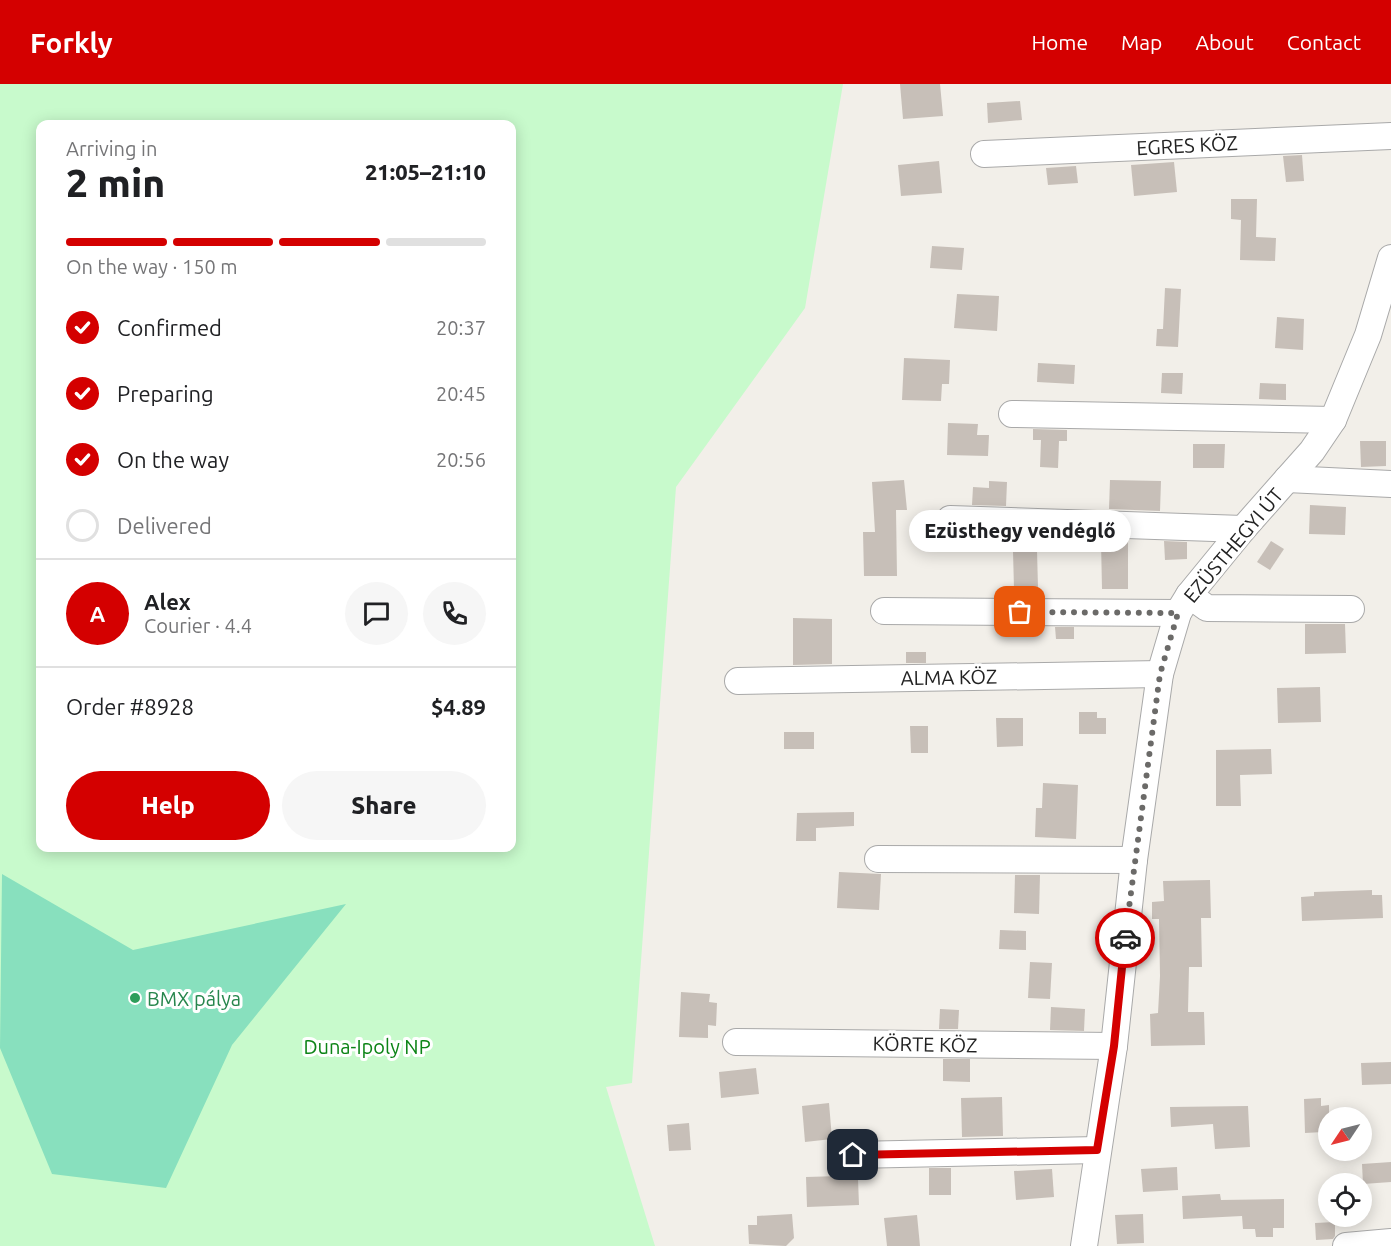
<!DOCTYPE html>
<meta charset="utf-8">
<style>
:root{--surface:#fff;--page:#f6f6f6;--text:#202124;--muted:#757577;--line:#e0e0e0;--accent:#d40000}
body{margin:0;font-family:Ubuntu,sans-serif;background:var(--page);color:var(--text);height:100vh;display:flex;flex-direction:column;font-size:22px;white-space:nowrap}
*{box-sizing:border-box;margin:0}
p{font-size:20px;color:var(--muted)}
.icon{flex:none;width:33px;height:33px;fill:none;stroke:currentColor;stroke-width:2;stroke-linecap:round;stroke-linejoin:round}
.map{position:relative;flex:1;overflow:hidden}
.drawer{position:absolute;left:36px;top:36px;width:480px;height:732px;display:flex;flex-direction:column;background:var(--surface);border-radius:12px;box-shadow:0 3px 15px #0003}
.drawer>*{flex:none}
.needle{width:39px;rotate:235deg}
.buttons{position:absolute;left:1318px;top:1023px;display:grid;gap:12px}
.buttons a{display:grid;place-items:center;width:54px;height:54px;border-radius:50%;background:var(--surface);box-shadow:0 3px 15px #0003;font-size:30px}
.pin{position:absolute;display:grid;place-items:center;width:51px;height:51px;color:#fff;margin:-26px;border-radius:12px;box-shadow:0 3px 9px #0006}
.courier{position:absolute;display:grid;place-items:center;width:60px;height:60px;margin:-30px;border:4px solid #d40000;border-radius:50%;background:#fff;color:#222;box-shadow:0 2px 8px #0007}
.bubble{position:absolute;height:42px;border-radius:21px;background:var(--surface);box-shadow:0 3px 15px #0003;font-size:20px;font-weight:800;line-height:42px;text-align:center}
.overview em{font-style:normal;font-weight:800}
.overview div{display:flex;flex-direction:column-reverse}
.overview{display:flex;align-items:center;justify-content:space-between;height:102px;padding:0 30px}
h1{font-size:39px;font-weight:800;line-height:45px}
.bar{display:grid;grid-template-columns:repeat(4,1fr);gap:9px 6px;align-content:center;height:72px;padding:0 30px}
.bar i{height:8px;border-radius:4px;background:var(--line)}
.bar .on{background:var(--accent)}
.bar p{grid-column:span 4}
.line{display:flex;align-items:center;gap:15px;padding:0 30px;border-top:2px solid var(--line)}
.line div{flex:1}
.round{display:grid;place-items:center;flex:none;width:63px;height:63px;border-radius:32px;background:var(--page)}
ol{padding:0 30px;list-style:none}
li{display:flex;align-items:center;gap:18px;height:66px}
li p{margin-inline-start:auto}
li .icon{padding:6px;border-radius:50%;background:var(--accent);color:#fff;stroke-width:4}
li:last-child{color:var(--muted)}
li i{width:33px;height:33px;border:3px solid var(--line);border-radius:50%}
.primary-button{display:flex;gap:12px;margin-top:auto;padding:12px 30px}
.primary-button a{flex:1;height:69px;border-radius:36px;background:var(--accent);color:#fff;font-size:24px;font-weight:800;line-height:69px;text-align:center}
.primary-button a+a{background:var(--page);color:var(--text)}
header{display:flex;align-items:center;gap:36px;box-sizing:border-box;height:84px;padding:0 30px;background:var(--accent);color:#fff}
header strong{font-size:28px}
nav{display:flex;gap:33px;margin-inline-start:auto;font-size:21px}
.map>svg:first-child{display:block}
.park{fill:#c8facc;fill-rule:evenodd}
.pitch{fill:#88e0be}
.building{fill:#c7bfb8}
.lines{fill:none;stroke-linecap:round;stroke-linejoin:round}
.minor-casing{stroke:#a9a9a9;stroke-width:28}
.minor{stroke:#fff;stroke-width:26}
.done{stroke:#6b6a68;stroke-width:6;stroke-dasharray:0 10.8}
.route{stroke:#d40000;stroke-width:8}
.leisure-dot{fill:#2e9e5b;stroke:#fff;stroke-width:2}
.labels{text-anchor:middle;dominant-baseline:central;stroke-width:6;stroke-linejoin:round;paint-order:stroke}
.street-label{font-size:20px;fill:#222;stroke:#fff}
.leisure-label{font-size:20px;fill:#27864d;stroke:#fff;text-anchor:start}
.park-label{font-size:20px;fill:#0c8416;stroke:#fff}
</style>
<header>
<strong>Forkly</strong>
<nav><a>Home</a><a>Map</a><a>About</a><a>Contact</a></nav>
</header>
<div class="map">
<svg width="1391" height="1162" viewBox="0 0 1391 1162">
<rect width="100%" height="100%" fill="#f2efe9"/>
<!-- park -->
<path class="park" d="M0,0H843L805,224L676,403L632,999L606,1003L655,1162H0ZM40,40H512V764H40Z"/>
<!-- pitch -->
<path class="pitch" d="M2,790L133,866L346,820L232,961L166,1104L52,1090L0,964Z"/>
<!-- building -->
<g class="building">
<path d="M900,0H940L943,32L903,35Z"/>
<path d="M1020,17L1022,36L988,39L987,19Z"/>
<path d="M1302,71L1304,97L1286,98L1283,72Z"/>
<path d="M939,77L942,109L901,112L898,81Z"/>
<path d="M1174,78L1177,108L1134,112L1131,81Z"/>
<path d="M1076,82L1078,99L1048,101L1046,84Z"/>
<path d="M1231,115H1257L1256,153L1276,154L1275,177L1240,176L1241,136L1231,135Z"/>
<path d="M932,162L964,164L962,186L930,184Z"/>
<path d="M1165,204L1181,205L1178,263L1156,262L1157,245H1163Z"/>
<path d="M957,210L999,212L997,247L954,244Z"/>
<path d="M1277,233L1304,235L1303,266L1275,264Z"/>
<path d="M904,274L950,276L949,300H942L941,317L902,316Z"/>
<path d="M1038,279L1075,281L1074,300L1037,298Z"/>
<path d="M1162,289H1183L1182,310L1161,309Z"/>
<path d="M1260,299L1286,300V316L1259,315Z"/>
<path d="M948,339L978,340L977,351H989L988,372L947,371Z"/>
<path d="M1033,345L1067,346V357H1059L1058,384L1040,383L1041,356H1033Z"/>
<path d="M1360,357H1386V382L1361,383Z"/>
<path d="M1193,360H1225L1224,384H1193Z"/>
<path d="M904,396L907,426H896L897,492H864L863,448H875L872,398Z"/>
<path d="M1110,396L1161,397L1160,427L1109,425Z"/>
<path d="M989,397L1007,398L1006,422L972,421L973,403L989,404Z"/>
<path d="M1310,421L1346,423L1345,451L1309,450Z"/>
<path d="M1109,455L1128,456V505H1102L1101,457Z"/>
<path d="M1164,457L1187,458V475L1165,476Z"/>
<path d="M1271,457L1284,465L1270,486L1257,478Z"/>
<path d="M1037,466L1038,504L1014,505L1013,467Z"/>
<path d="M793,534L832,535V580L793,581Z"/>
<path d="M1305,540H1345L1346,569L1305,570Z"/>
<path d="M1055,543H1074V555H1056Z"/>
<rect x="906" y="568" width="20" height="11"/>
<path d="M1320,603L1321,638L1278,639L1277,604Z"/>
<path d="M1079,628H1097V634H1106V650H1079Z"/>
<path d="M996,634H1023V662L997,663Z"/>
<path d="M910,642H928V669H911Z"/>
<rect x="784" y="648" width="30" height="17"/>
<path d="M1271,665L1272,690L1240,691L1241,722H1216V666Z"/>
<path d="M1043,699L1078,701L1076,755L1035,753L1036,724H1042Z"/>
<path d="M854,728V742L816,744V757H796L797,729Z"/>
<path d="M839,788L881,790L879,826L837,824Z"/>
<path d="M1015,791H1040L1039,830L1014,829Z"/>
<path d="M1210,796L1211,834H1201L1202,883H1189L1188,928H1204L1205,961L1151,962L1150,930L1158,929L1160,892L1159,835H1152V818L1164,817L1163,797Z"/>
<path d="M1372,806V811H1382L1383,834L1302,837L1301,813L1314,812V808Z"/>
<path d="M1000,846L1026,847V866L999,865Z"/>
<path d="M1030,878L1052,879L1050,915L1028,914Z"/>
<path d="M681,908L710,910L709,918L717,919L716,942L708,941V954L679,953Z"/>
<path d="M1051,923L1085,925L1084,947L1050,946Z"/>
<path d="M940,925L959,926L958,945H939Z"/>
<path d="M943,975H970V998L943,997Z"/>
<path d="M1391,978V1000L1362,1001L1361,979Z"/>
<path d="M756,984L759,1010L721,1014L719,988Z"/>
<path d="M1002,1013L1003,1052L962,1053L961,1014Z"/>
<path d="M1321,1014V1022L1329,1021V1041L1323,1042V1048L1305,1049L1304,1015Z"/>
<path d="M829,1019L832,1055L805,1058L802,1022Z"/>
<path d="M1248,1022L1250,1063L1215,1065L1213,1040L1171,1043L1170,1023Z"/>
<path d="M689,1039L691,1066L669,1067L667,1041Z"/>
<path d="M1391,1078V1098L1363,1100L1362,1080Z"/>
<path d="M1177,1083L1178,1106L1143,1108L1141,1085Z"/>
<rect x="929" y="1084" width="22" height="27"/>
<path d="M1052,1085L1054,1113L1016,1116L1014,1087Z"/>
<path d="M840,1092L841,1096L858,1095L859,1121L807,1123L806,1093Z"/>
<path d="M1220,1110L1221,1116L1284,1115V1144H1273V1153H1256L1255,1145H1243L1242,1132L1183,1135L1182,1112Z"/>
<path d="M792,1130L794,1154L786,1162L749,1160L748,1141H757V1132Z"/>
<path d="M1143,1130L1144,1159L1117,1160L1115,1131Z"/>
<path d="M917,1131L920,1162H887L884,1134Z"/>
<path d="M1335,1138V1152L1333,1155L1316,1156L1315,1139Z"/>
</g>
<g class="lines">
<!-- minor casing -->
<g class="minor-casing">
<g id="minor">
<path d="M984,70L1391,52"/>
<path d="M1012,330L1333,336"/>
<path d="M1287,395L1391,400"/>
<path d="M950,435L1243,445"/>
<path d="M1189,511L1207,524L1351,525"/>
<path d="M884,527L1178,529"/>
<path d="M738,597L1160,590"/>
<path d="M878,775L1134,776"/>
<path d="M736,958L1114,962"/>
<path d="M853,1071L1097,1066"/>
<path d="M1084,1162L1114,962L1134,776L1160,590L1178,529L1189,511L1243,445L1312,367L1333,336L1368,251L1391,174"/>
<path d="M1346,1162L1391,1158"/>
</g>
</g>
<!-- minor -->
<use href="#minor" class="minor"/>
</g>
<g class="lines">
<!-- done -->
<path class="done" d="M1020,528L1178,529L1160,590L1125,854"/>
<!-- route -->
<path class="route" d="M853,1071L1097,1066L1114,962L1125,854"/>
</g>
<!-- markers -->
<circle class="leisure-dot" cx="135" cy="914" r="6"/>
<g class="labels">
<!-- street labels -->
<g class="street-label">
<text transform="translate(1187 61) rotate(-3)">EGRES KÖZ</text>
<text transform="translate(1233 461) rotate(-50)">EZÜSTHEGYI ÚT</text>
<text transform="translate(949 593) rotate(-1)">ALMA KÖZ</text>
<text transform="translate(925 960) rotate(1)">KÖRTE KÖZ</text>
</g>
<!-- leisure labels -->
<g class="leisure-label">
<text x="147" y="914">BMX pálya</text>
</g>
<!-- park labels -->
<g class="park-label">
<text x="367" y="962">Duna-Ipoly NP</text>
</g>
</g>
</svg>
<div class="buttons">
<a><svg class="needle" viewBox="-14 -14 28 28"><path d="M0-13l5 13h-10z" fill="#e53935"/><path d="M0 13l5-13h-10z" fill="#757577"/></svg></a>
<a><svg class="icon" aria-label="locate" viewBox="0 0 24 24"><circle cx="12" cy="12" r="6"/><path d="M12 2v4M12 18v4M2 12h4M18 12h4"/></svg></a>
</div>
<div class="pin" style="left:1020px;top:528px;background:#ea580c"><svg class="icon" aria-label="bag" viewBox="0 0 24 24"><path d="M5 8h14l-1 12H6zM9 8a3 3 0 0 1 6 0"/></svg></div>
<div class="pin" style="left:853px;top:1071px;background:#1f2937"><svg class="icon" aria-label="home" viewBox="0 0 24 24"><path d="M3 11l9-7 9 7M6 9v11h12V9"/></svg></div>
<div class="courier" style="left:1125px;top:854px"><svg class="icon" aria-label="car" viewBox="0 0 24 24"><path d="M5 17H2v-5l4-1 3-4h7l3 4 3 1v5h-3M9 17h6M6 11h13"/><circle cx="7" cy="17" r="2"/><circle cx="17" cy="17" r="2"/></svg></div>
<div class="bubble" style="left:909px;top:426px;width:222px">Ezüsthegy vendéglő</div>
<section class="drawer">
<div class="overview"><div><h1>2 min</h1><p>Arriving in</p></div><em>21:05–21:10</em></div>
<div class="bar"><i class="on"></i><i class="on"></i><i class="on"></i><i></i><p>On the way · 150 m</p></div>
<ol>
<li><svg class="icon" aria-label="check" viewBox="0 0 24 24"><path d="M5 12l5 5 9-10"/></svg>Confirmed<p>20:37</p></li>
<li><svg class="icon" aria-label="check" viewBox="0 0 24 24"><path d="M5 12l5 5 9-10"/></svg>Preparing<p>20:45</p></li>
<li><svg class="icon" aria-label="check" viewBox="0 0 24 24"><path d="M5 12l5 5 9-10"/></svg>On the way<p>20:56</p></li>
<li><i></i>Delivered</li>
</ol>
<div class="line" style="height:108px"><b class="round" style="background:var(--accent);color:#fff">A</b><div><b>Alex</b><p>Courier · 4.4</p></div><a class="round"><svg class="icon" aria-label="chat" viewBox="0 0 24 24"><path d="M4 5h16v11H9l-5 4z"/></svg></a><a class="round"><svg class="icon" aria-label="phone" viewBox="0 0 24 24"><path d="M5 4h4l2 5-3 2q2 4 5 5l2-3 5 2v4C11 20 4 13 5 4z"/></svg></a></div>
<div class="line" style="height:78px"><div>Order #8928</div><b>$4.89</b></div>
<div class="primary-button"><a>Help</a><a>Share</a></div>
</section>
</div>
